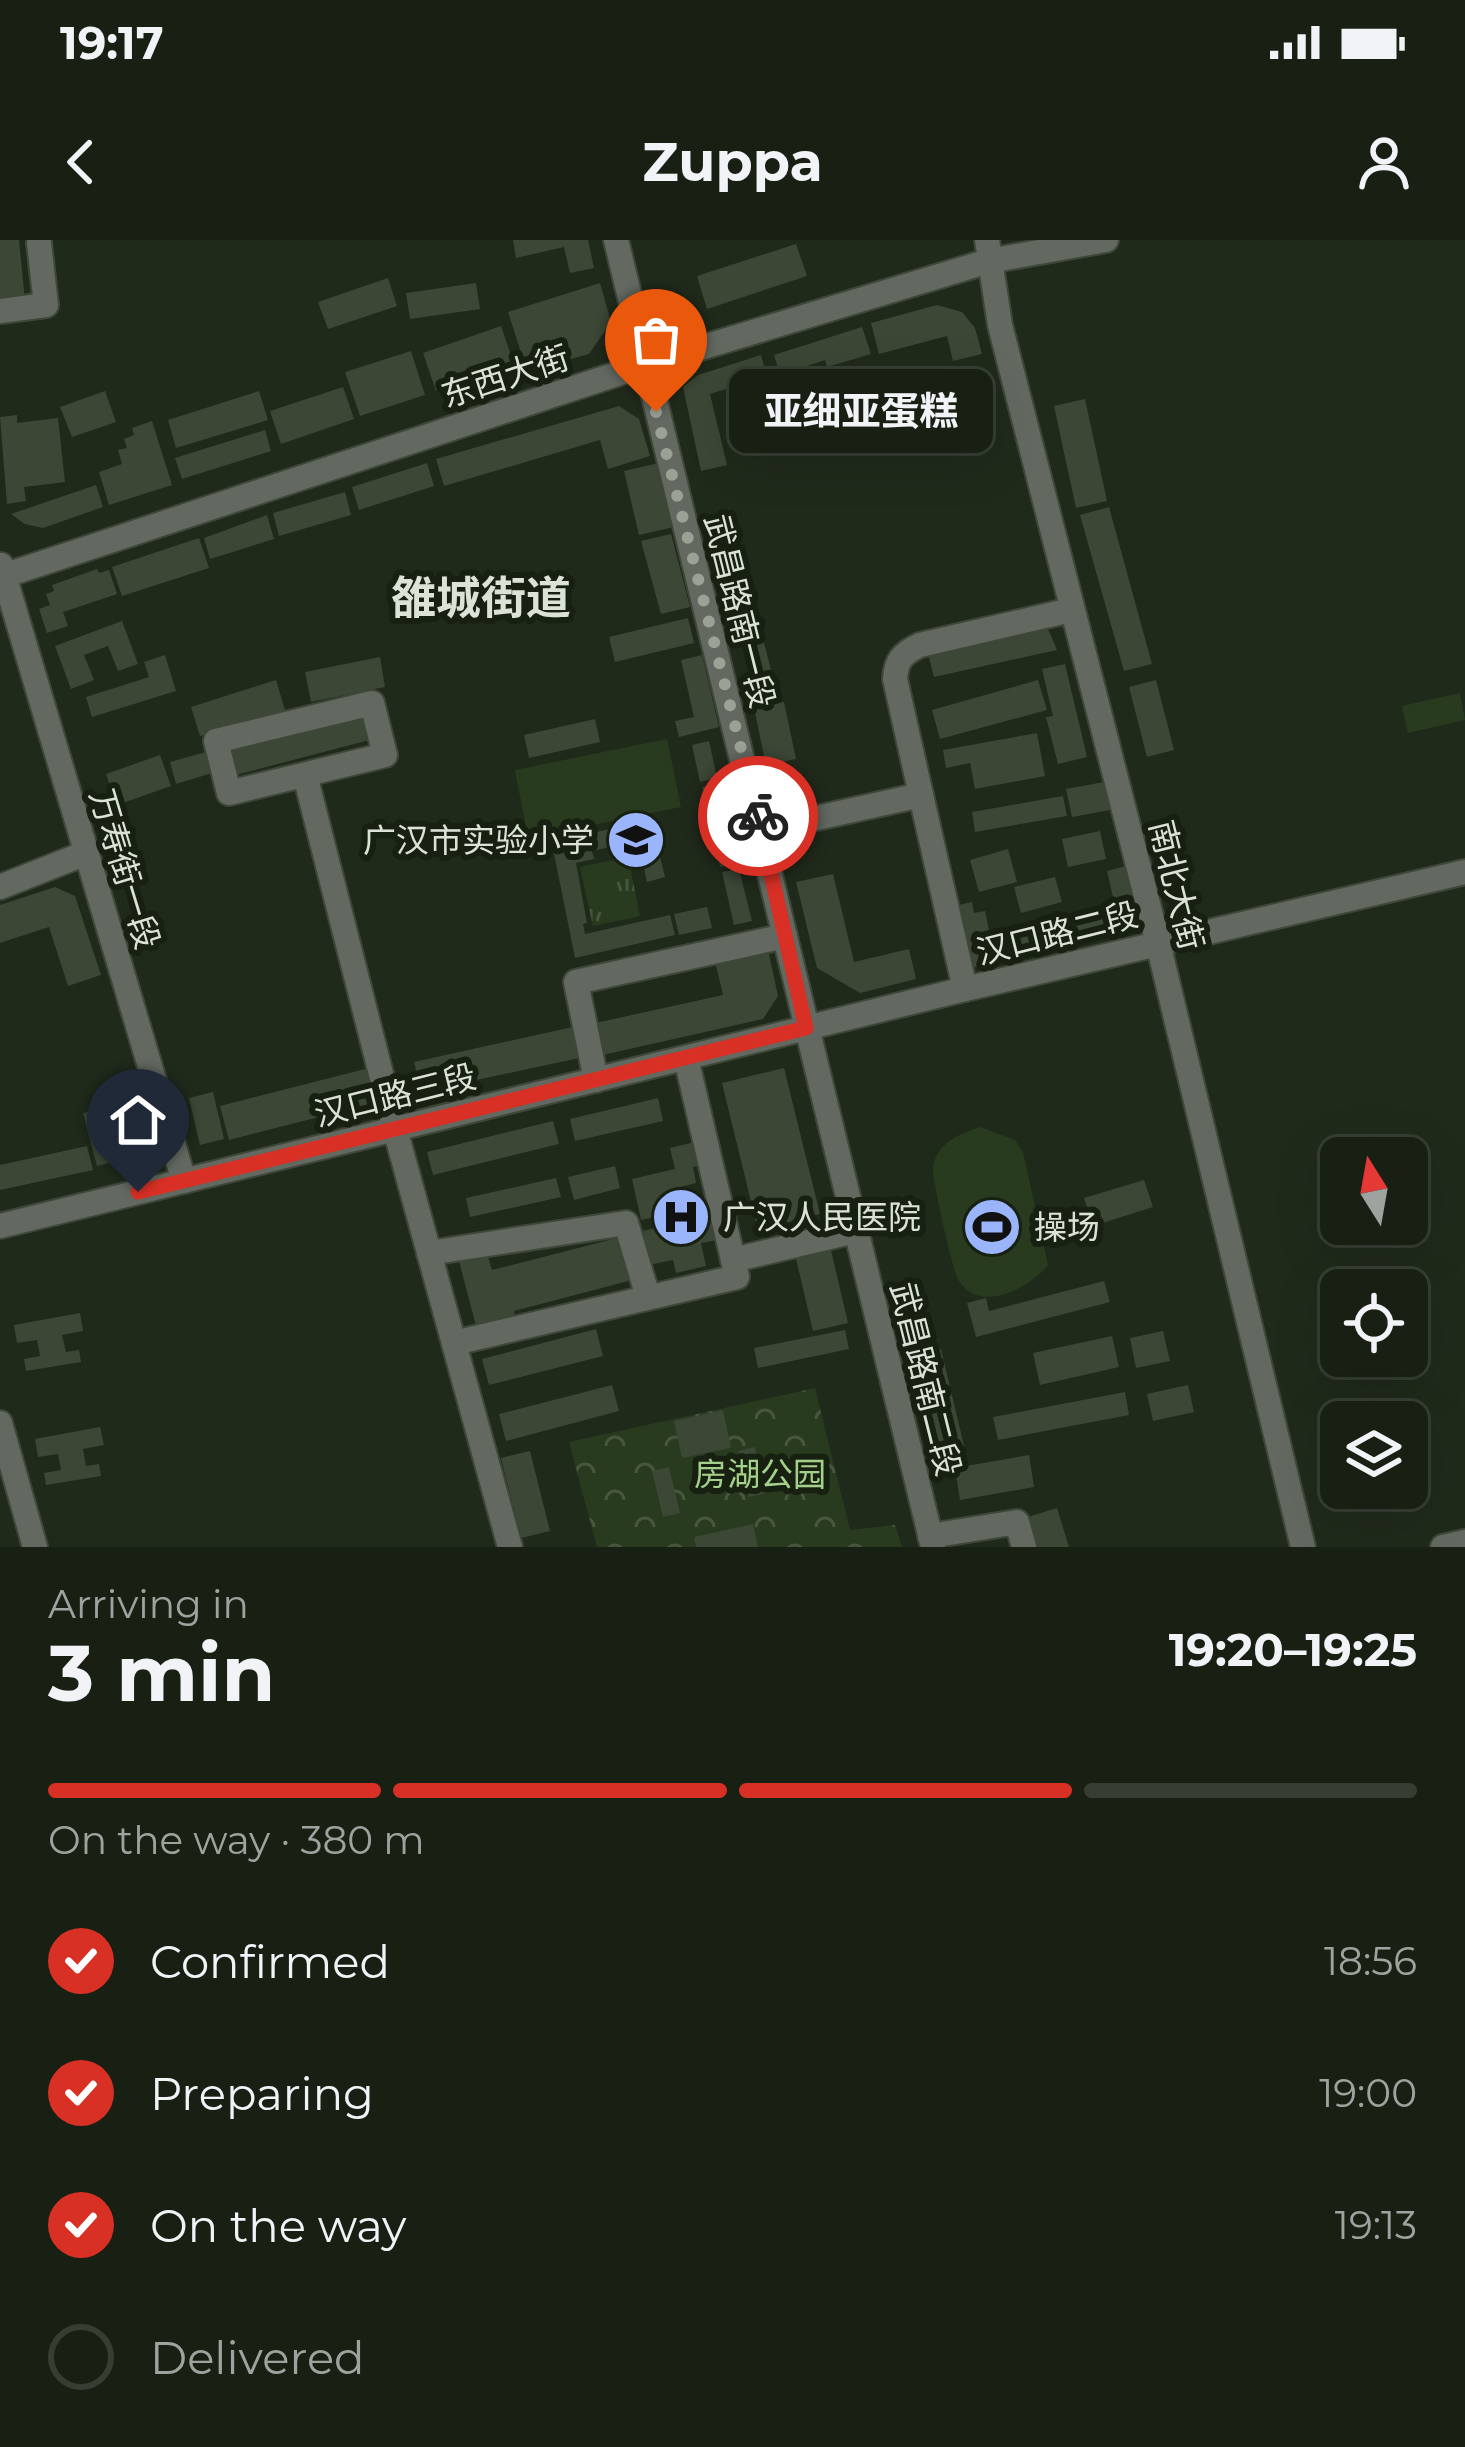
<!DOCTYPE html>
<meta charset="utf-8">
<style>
:root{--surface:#182014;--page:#21281d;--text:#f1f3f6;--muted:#9fa3a0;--line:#363e34;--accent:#d93025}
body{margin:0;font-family:Montserrat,"Noto Sans SC",sans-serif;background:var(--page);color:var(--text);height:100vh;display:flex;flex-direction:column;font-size:45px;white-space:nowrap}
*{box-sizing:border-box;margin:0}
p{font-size:39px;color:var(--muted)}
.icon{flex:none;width:66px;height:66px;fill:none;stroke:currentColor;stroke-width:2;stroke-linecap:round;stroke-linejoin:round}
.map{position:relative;height:1307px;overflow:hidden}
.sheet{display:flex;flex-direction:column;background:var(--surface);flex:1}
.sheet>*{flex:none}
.needle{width:78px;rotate:349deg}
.controls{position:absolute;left:1320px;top:897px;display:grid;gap:24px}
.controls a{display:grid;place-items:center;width:108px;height:108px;border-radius:18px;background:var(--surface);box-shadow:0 12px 48px #0002,0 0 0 3px var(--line);font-size:60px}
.pin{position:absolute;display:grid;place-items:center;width:102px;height:102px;color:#fff;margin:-123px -51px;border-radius:50% 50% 50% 0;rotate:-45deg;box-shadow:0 0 12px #0007}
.pin .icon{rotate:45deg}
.courier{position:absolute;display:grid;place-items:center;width:120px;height:120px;margin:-60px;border:9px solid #d93025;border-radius:50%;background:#fff;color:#222;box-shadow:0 3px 15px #0007}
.bubble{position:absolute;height:84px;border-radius:18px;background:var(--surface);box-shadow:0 12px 48px #0002,0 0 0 3px var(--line);font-size:39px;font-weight:700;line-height:84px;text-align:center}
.summary em{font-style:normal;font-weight:700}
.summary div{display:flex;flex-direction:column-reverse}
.summary{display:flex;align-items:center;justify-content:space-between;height:204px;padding:0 48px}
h1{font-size:78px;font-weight:700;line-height:90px}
.bar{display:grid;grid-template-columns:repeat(4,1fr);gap:18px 12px;align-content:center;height:144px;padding:0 48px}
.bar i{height:15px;border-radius:9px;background:var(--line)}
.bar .current{background:var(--accent)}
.bar p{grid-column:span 4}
ol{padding:0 48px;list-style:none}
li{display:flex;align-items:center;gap:36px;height:132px}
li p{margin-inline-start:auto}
li .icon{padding:12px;border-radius:50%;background:var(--accent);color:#fff;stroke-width:4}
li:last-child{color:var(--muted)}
li i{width:66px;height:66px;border:6px solid var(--line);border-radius:50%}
.status{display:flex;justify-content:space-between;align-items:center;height:84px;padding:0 60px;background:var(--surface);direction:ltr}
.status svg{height:33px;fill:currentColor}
header{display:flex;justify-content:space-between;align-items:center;height:156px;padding:0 48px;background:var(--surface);font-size:54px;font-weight:700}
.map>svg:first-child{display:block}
.grass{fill:url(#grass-tufts)}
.park{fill:url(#park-crowns)}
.pitch{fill:#293b1f}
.building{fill:#3c4736}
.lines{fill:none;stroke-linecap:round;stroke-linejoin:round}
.minor-casing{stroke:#3e4739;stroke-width:28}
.minor{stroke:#636961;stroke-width:24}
.done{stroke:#9aa296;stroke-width:12;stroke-dasharray:0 21.6}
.route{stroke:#d93025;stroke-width:15}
.labels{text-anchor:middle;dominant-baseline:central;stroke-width:12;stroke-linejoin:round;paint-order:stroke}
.street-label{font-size:33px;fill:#dbe2d8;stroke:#172011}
.poi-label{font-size:33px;fill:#dbe2d8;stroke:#172011;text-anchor:start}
.park-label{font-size:33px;fill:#a3d18b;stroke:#172011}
.district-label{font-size:45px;font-weight:bold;fill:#dbe2d8;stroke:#172011}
</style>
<div class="status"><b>19:17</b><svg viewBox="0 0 49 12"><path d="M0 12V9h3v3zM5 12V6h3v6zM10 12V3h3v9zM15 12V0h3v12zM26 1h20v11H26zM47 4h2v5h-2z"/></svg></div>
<header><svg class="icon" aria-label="back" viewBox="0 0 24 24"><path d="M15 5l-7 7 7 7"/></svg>Zuppa<svg class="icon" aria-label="person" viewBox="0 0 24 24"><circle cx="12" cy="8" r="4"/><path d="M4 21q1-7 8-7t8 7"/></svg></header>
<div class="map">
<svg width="1465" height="1307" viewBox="0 0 1465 1307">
<defs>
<pattern id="grass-tufts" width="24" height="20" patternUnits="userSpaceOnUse" patternTransform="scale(3)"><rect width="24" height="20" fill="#293b1f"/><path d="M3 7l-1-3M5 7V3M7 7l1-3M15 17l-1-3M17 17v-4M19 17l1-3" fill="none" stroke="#47573f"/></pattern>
<pattern id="park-crowns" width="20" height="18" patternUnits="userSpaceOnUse" patternTransform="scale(3)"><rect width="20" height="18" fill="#293b1f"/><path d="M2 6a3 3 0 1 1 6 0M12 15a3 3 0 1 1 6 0" fill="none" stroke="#47573f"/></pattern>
</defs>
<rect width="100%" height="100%" fill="#202a1b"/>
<!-- grass -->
<path class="grass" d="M628,617L640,676L593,686L580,627Z"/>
<!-- park -->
<path class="park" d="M815,1148L850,1290L895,1285L902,1307H597L569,1202Z"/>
<!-- pitch -->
<g class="pitch">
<path d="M1460,453L1465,480L1408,493L1402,466Z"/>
<path d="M667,499L681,567L528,598L515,530Z"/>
<path d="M980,887L1015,900L1023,912L1048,1025C1031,1047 980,1075 959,1041C953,1032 932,939 933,929C935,904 959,894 980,887Z"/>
</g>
<!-- building -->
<g class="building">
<path d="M0,0H19L25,61L0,63Z"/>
<path d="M513,0H588L594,28L570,33L564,7L516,18Z"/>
<path d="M796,4L807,36L707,69L697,36Z"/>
<path d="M388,38L397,66L328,89L318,62Z"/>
<path d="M476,43L480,69L410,79L406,53Z"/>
<path d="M600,43L611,82L589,114L527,131L508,72Z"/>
<path d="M937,65L962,72L975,88L982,114L953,121L947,96L879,114L871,83Z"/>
<path d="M501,86L514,124L436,151L423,113Z"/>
<path d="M862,87L871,114L827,127L825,120L780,135L774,115Z"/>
<path d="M411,111L425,155L360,176L345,132Z"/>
<path d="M761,115L767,136L710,154L727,225L701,231L683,147L698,135Z"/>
<path d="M343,147L354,179L281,204L270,171Z"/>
<path d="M105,151L116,182L72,197L60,167Z"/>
<path d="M259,151L268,180L176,208L168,180Z"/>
<path d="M1085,159L1107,261L1076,268L1054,166Z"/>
<path d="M619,166L639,179L650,216L608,229L600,200L444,246L436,219Z"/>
<path d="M17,175V183L58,178L65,242L24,247L26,261L7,264L0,177Z"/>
<path d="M152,181L172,245L109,265L99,232L122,224L118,210L127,208L124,199L134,195L132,188Z"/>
<path d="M265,190L271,211L182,239L175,218Z"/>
<path d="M427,223L434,246L359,270L352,247Z"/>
<path d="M659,223L674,287L639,295L624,231Z"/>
<path d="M96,245L103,267L43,288L25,284L11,274Z"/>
<path d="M345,252L351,275L279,296L273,273Z"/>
<path d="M1109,267L1152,424L1124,431L1080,275Z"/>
<path d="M267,275L274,299L210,319L204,298Z"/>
<path d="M671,294L690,367L661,374L641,301Z"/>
<path d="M199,298L209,328L122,356L112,327Z"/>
<path d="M97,329L99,333L109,330L117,354L63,372L68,386L47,393L39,369L50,365L46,354L54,351L52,345Z"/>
<path d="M749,343L777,454L757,459L729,349Z"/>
<path d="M688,378L694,403L615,422L609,397Z"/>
<path d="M122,381L138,424L118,431L108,406L84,415L94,440L71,449L55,406Z"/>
<path d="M1045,382L1057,410L934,437L927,410Z"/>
<path d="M165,415L176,451L92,477L86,457L149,437L144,422Z"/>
<path d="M702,415L719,487L679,497L675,481L694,477L681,420Z"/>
<path d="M380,417L385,447L311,462L305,432Z"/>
<path d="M1065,424L1087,517L1058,524L1046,477L1053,476L1042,429Z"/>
<path d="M276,440L285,470L200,496L191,467Z"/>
<path d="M1038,440L1047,470L940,499L932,470Z"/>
<path d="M1156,440L1174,510L1147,517L1129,447Z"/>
<path d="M784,462L796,519L766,525L754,468Z"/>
<path d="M371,475L377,498L232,536L226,512Z"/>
<path d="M595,479L600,502L529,518L524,495Z"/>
<path d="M1037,493L1045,536L975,549L970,523L946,528L943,510Z"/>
<path d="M709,501L717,538L700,542L692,505Z"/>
<path d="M206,512L212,533L176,544L170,522Z"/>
<path d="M160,515L171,546L117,565L106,534Z"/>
<path d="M1104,542L1110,570L1072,577L1066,549Z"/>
<path d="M719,543L728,580L710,584L702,547Z"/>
<path d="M1063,556L1067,576L975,592L972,572Z"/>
<path d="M651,580L665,637L647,642L638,601L592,611L594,619L576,623L587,683L583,684L585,694L670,675L675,695L575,718L551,599L571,595L574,615L586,612L583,595Z"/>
<path d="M729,586L737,623L720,627L712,590Z"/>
<path d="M1100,591L1106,619L1068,627L1062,599Z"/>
<path d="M1008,609L1017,642L979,652L970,620Z"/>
<path d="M1126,626L1136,664L1118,695L1048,708L1044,688L1104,676L1114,661L1107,631Z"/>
<path d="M739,629L752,681L734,685L722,632Z"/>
<path d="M833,634L854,722L909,709L916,739L860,753L817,728L796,642Z"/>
<path d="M1055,637L1062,662L1021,673L1014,647Z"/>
<path d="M55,647L75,656L101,735L68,746L49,687L0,703V665Z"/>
<path d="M972,662L974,673L985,671L996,723L967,729L954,666Z"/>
<path d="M707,667L712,688L679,695L674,674Z"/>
<path d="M1036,686L1041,712L1004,719L999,693Z"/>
<path d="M767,705L778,756L763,779L598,816L591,784L723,755L714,717Z"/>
<path d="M573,787L579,818L421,852L414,822Z"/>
<path d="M369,828L378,862L229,900L220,866Z"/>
<path d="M784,828L820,974L758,990L722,843Z"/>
<path d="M213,852L224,899L200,905L189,858Z"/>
<path d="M658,858L663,881L575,901L570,879Z"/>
<path d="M128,862L141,915L97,926L83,873Z"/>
<path d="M553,881L559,904L433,935L427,912Z"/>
<path d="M695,902L700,926L693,927L696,943L676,948L682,977L711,970L718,1000L701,1003L706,1026L676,1033L673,1020L649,1025L642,991L666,986L664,975L641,980L632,939L675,929L670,908Z"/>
<path d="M87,906L93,930L0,950V925Z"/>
<path d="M615,926L620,948L574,960L568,937Z"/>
<path d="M556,938L561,957L470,977L466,958Z"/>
<path d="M1144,940L1153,967L1093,986L1084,958Z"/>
<path d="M824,980L848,1083L813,1091L789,989Z"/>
<path d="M621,997L632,1040L514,1071L516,1079L477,1090L459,1021L487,1013L492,1030Z"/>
<path d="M1104,1041L1110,1062L976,1097L967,1063L986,1058L989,1071Z"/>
<path d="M80,1073L83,1091L62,1095L66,1112L79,1110L81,1122L26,1131L24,1119L40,1116L37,1100L17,1103L14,1085Z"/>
<path d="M596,1089L603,1116L489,1145L482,1119Z"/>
<path d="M845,1090L849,1109L758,1128L754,1108Z"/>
<path d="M1163,1091L1170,1121L1136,1128L1130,1098Z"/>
<path d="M1112,1096L1119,1127L1040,1145L1033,1113Z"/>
<path d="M941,1109L965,1210L937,1217L913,1115Z"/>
<path d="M612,1145L619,1171L506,1201L499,1174Z"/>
<path d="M1188,1145L1194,1172L1153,1181L1147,1154Z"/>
<path d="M1125,1152L1129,1175L998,1200L993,1177Z"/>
<path d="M723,1170L731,1208L682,1218L674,1181Z"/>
<path d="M100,1187L104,1205L83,1209L86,1226L99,1224L101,1236L46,1245L44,1233L61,1230L58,1214L38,1217L35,1199Z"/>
<path d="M755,1207L766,1253L749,1257L738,1211Z"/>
<path d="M530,1211L550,1291L521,1298L501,1218Z"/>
<path d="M1029,1215L1034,1247L960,1260L955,1228Z"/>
<path d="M669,1227L680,1273L663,1277L652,1231Z"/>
<path d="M1057,1268L1069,1307H1037L1028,1277Z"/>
<path d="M753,1284L758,1307H696L694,1297Z"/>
</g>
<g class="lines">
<!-- minor casing -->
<g class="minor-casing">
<g id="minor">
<path d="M616,0L933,1307"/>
<path d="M987,0L1000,85L1158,703L1303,1307"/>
<path d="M0,71L46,65L39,3"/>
<path d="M1,325L184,941"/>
<path d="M0,337L644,125L989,21L1106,0"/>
<path d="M372,463L385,515L229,553L216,501Z"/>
<path d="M305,535L395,889L510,1307"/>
<path d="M921,555L965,749"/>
<path d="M762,590L921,555L895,439C896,420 903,413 920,405L1071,370"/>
<path d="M0,647L86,613"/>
<path d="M596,840L576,742L785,696"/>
<path d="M0,986L965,749L1465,632"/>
<path d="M429,1013L626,983L648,1057"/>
<path d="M733,1020L855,991"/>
<path d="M454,1103L737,1037L686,818"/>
<path d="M0,1183L35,1307"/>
<path d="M930,1296L1017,1282L1024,1307"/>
<path d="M1443,1307L1465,1302"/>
</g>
</g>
<!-- minor -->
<use href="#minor" class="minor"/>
</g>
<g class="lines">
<!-- done -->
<path class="done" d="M656,172L758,576"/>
<!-- route -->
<path class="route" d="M138,952L806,788L758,576"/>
</g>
<!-- icons -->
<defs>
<g id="school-disc" transform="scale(3)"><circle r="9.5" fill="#9bb5fd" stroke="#172011"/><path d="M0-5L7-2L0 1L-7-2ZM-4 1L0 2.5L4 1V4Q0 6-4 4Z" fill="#111"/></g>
<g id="hospital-disc" transform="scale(3)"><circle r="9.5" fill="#9bb5fd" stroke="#172011"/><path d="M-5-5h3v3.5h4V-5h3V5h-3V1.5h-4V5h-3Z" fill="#111"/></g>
<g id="stadium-disc" transform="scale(3)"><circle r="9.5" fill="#9bb5fd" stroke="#172011"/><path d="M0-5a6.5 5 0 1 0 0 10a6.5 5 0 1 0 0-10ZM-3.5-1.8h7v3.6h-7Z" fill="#111"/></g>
</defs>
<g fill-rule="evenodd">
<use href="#school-disc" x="636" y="600"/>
<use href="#hospital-disc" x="681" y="977"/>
<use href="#stadium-disc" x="992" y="987"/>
</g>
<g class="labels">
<!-- street labels -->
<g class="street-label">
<text transform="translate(505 136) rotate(-18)">东西大街</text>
<text transform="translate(740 371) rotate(76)">武昌路南一段</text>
<text transform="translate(125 629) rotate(73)">万寿街一段</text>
<text transform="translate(1177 645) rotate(76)">南北大街</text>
<text transform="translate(1057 693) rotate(-14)">汉口路二段</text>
<text transform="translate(395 855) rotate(-14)">汉口路三段</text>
<text transform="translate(926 1139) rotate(76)">武昌路南二段</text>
</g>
<!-- poi labels -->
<g class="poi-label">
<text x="594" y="600" text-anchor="end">广汉市实验小学</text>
<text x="723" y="977">广汉人民医院</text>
<text x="1034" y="987">操场</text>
</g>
<!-- park labels -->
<g class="park-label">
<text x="760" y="1234">房湖公园</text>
</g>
<!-- district labels -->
<g class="district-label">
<text x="481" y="357">雒城街道</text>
</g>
</g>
</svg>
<div class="controls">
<a><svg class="needle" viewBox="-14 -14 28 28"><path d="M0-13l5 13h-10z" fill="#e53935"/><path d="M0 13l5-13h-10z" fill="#9fa3a0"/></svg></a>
<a><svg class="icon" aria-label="locate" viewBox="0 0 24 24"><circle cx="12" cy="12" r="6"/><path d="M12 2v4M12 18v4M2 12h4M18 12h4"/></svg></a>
<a><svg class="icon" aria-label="layers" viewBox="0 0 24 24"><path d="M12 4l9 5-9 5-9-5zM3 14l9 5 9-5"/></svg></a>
</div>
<div class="pin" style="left:656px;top:172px;background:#ea580c"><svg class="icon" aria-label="bag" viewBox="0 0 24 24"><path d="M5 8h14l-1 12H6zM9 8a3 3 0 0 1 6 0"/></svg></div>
<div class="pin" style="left:138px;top:952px;background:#1f2937"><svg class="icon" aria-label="home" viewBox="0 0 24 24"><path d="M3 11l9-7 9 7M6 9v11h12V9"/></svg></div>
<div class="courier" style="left:758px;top:576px"><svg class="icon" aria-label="bike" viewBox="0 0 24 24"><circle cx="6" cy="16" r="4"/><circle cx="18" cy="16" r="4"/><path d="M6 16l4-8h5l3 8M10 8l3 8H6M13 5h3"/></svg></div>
<div class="bubble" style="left:729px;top:129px;width:264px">亚细亚蛋糕</div>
</div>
<section class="sheet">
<div class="summary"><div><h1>3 min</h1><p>Arriving in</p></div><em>19:20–19:25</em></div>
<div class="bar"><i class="current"></i><i class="current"></i><i class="current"></i><i></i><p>On the way · 380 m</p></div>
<ol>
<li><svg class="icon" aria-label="check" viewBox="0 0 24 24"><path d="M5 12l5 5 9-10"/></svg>Confirmed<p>18:56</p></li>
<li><svg class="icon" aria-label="check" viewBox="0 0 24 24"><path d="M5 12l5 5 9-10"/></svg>Preparing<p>19:00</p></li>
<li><svg class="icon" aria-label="check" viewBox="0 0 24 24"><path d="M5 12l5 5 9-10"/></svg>On the way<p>19:13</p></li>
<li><i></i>Delivered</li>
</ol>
</section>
